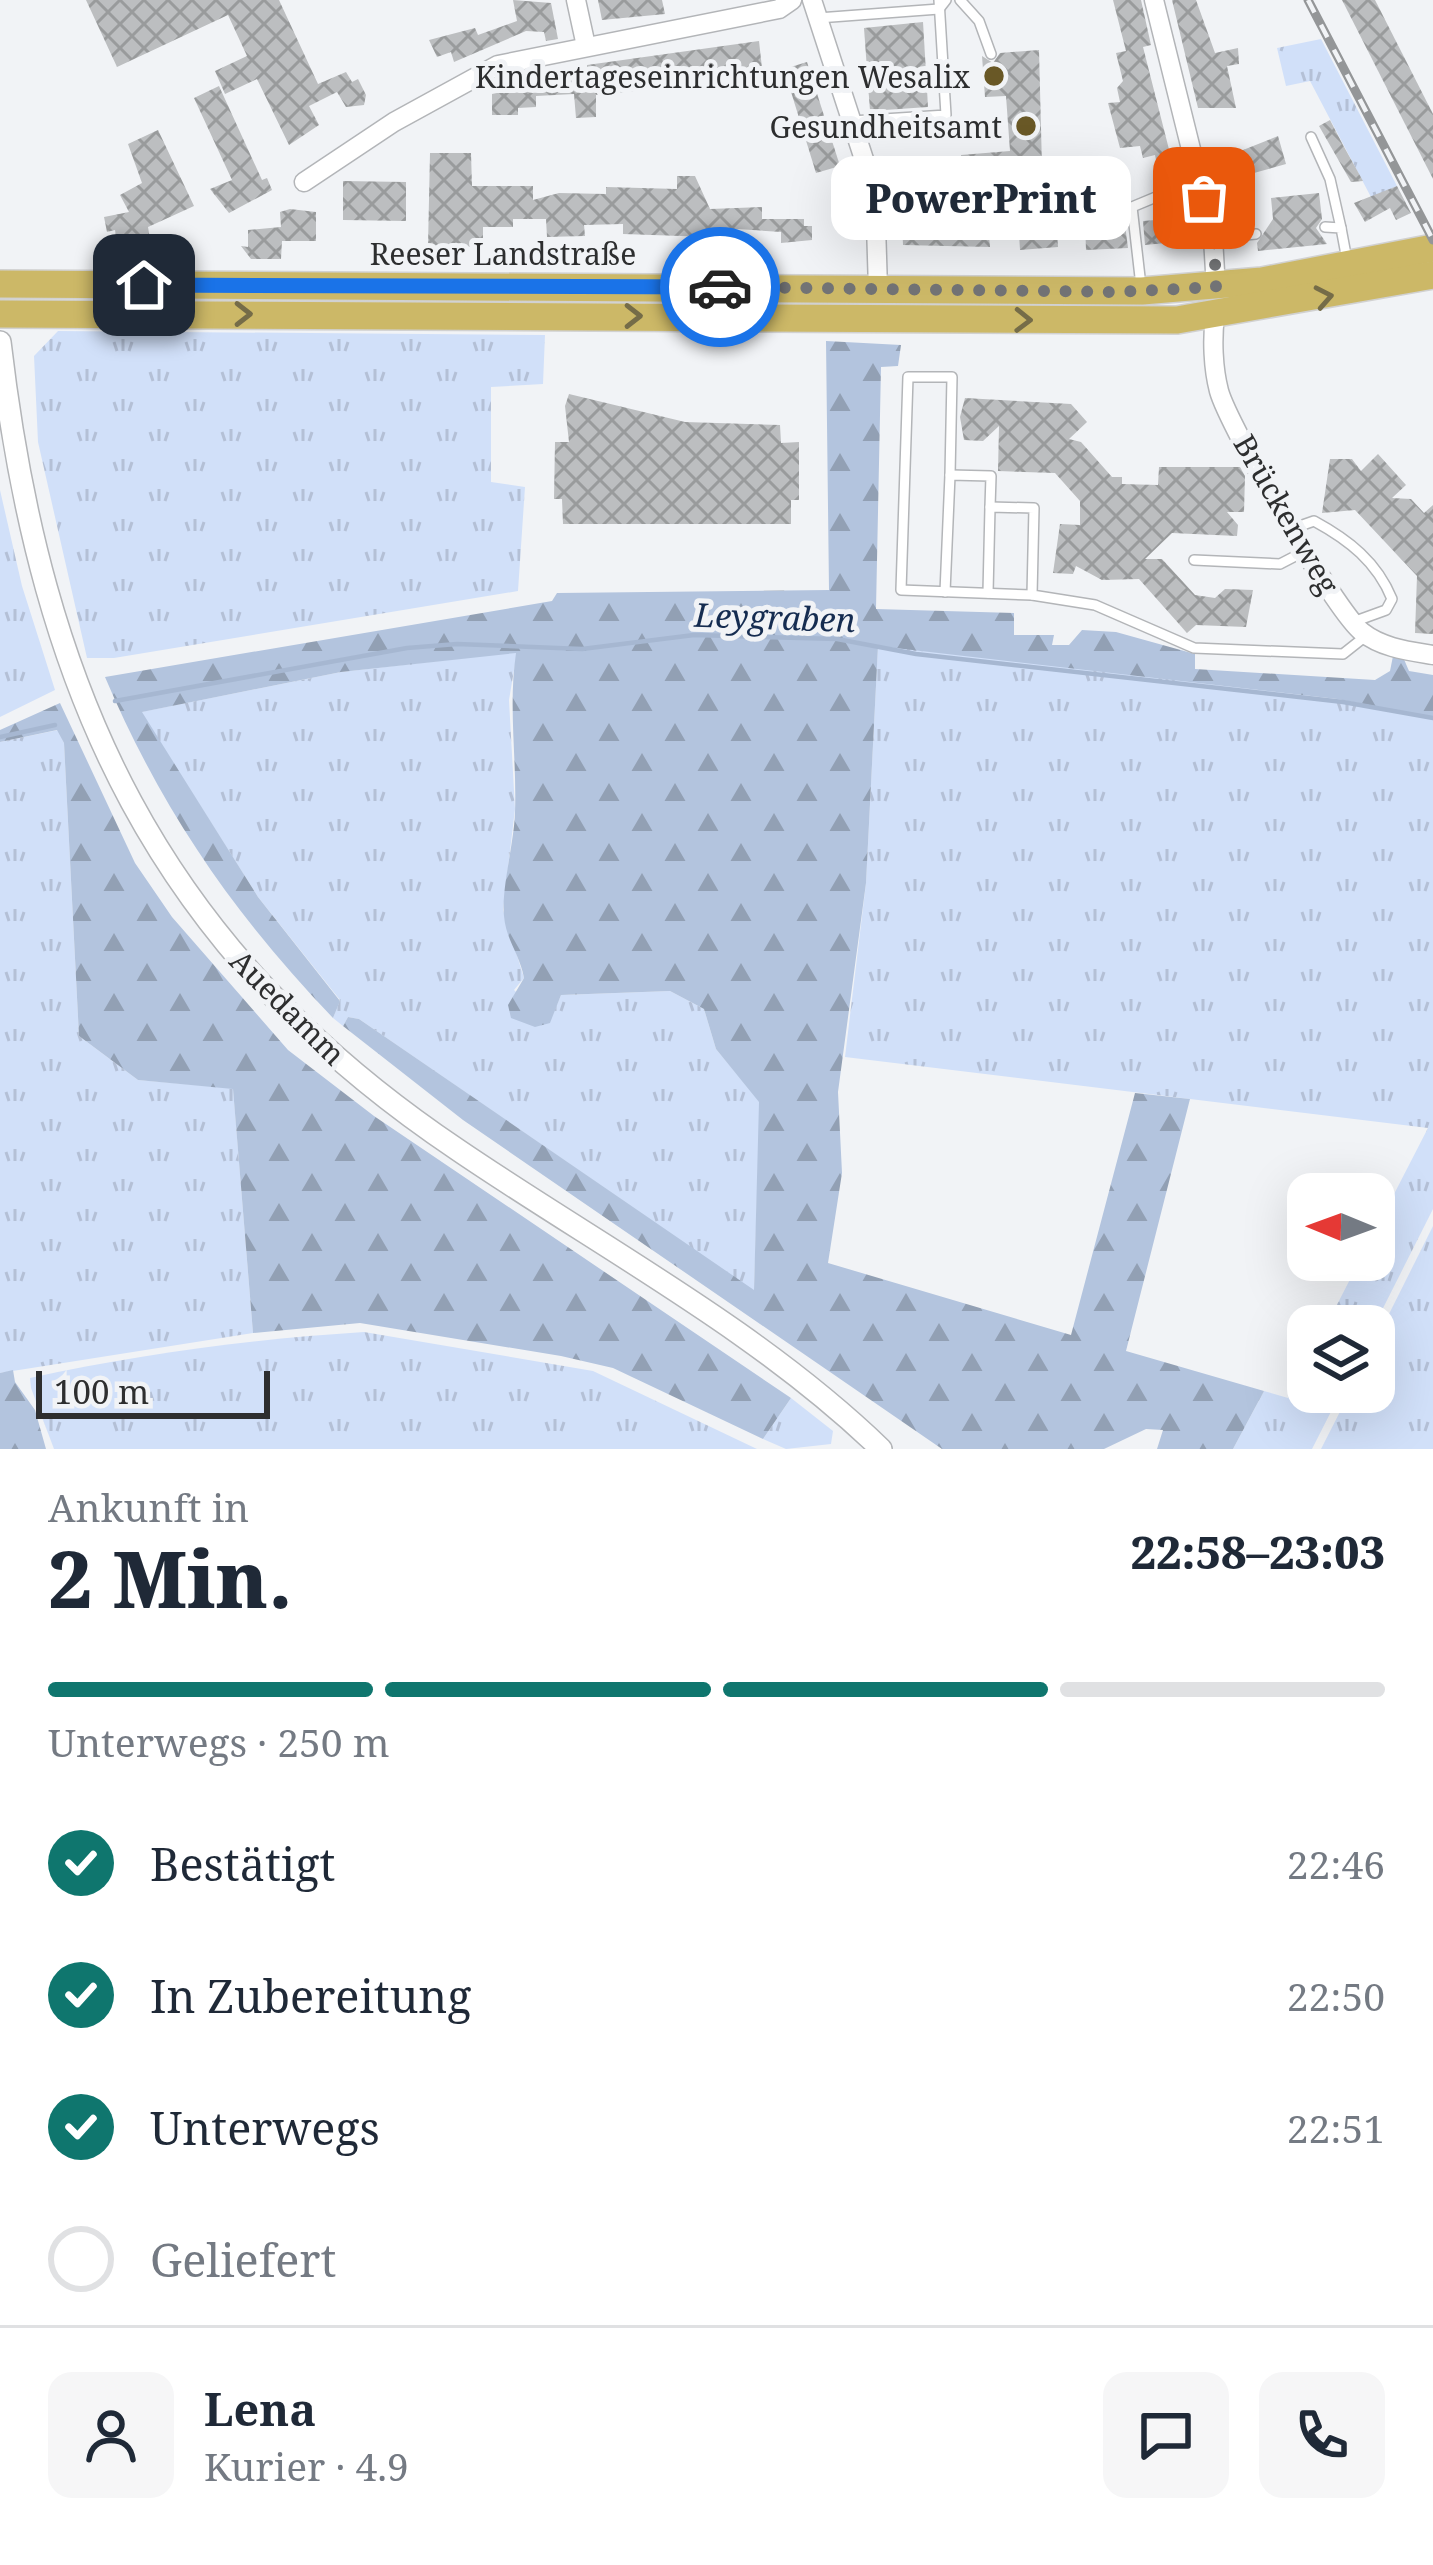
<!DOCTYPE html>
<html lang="de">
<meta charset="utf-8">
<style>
:root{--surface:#fff;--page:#f6f6f7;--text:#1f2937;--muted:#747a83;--line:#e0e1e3;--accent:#0f766e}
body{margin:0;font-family:"Noto Serif",serif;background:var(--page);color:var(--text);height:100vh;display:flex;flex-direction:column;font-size:45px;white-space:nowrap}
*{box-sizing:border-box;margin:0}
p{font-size:39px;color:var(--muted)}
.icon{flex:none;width:66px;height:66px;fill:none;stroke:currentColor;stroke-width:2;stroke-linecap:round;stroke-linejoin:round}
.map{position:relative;height:1449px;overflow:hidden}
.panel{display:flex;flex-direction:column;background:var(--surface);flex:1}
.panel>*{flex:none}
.needle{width:78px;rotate:271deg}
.fabs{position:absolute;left:1287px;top:1173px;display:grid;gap:24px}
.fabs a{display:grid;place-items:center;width:108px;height:108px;border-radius:24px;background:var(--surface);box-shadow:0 12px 48px #0002;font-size:60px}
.scale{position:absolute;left:36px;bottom:30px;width:234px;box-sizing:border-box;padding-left:12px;border:6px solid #2d2e2f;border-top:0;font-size:33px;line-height:42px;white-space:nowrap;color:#2d2e2f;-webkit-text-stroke:9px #f1f3f6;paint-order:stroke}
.pin{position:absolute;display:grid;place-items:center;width:102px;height:102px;color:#fff;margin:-51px;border-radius:24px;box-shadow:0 6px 18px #0006}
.courier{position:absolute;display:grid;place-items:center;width:120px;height:120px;margin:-60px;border:9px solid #1a73e8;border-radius:50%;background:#fff;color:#222;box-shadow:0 3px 15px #0007}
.bubble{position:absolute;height:84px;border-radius:24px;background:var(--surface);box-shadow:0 12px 48px #0002;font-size:39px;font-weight:800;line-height:84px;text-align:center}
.head em{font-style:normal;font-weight:800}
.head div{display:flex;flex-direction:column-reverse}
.head{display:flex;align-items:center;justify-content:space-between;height:204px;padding:0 48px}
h1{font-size:78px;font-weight:800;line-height:90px}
.bar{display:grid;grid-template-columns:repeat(4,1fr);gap:18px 12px;align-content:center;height:144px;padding:0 48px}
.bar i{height:15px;border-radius:9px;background:var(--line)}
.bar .active{background:var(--accent)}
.bar p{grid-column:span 4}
.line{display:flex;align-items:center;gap:30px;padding:0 48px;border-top:3px solid var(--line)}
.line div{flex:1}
.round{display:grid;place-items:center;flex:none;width:126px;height:126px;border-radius:24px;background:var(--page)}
ol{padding:0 48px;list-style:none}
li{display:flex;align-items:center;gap:36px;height:132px}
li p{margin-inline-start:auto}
li .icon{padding:12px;border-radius:50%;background:var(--accent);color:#fff;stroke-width:4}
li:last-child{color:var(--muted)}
li i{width:66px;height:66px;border:6px solid var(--line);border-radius:50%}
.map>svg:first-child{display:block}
.grass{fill:url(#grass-tufts)}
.forest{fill:url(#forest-firs)}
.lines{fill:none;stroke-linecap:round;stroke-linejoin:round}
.stream{stroke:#a6b7d1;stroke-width:4.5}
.building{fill:url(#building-cross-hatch)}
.service-casing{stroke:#b3b5b8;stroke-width:12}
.minor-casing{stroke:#b3b5b8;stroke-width:21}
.tertiary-casing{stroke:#b3b5b8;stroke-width:24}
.primary-casing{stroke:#d1d1d1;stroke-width:30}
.service{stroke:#fff;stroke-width:9}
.minor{stroke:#fff;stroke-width:18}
.tertiary{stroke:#fff;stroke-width:21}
.primary{stroke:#ccb867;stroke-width:27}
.rail-casing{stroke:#949698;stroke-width:9}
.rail{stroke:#f1f3f6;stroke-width:4.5;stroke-dasharray:14;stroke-linecap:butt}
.oneway{stroke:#756c48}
.done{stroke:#727375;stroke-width:12;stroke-dasharray:0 21.6}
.route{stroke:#1a73e8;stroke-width:15}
.poi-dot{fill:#695826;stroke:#f1f3f6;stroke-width:4.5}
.labels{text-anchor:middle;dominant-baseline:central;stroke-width:10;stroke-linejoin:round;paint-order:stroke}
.poi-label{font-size:30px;fill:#2d2e2f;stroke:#f1f3f6;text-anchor:end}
.street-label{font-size:30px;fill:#2d2e2f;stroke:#f1f3f6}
.water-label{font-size:33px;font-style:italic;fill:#152c50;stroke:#f1f3f6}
</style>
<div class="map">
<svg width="1433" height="1449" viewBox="0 0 1433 1449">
<defs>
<pattern id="grass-tufts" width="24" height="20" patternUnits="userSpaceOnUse" patternTransform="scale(3)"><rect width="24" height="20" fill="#d1e0f9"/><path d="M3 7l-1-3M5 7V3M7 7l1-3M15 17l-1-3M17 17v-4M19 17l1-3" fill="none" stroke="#b4c0d6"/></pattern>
<pattern id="forest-firs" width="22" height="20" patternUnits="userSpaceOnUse" patternTransform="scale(3)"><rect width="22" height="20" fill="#b3c4de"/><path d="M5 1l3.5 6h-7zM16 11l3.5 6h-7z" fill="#92a0b4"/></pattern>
<pattern id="building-cross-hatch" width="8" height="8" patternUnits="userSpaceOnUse" patternTransform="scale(3)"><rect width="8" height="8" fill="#bcbec0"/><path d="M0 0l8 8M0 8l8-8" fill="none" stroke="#999b9c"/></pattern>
</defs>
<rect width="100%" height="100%" fill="#f1f3f6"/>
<!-- grass -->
<g class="grass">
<path d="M1321,39L1397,186L1372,199L1310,81L1286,86L1277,48Z"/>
<path d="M58,331L545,335L543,384L491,387V482L525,487L518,591L114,658H87L38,442L34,356Z"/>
<path d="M0,490L22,586L55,690L0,717Z"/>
<path d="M878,645L1337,699L1433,717V1209L1374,1326H1326L1360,1260H1374V1233L1428,1128L845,1057L866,883Z"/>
<path d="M517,652L509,700L515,809L503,910L524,978L514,990L549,1023L561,995L670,991L704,1009L716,1049L760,1102L754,1291L359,1019L348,1017L343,1026L333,1018L340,1000L258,897L141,712L341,672Z"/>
<path d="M58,730L64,743L79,1036L138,1080L233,1088L253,1333L0,1373V742Z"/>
<path d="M1433,1226V1449H1321L1350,1392H1374V1344Z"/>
<path d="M364,1332L593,1371L757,1449H54L31,1388L30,1378C139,1354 252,1339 364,1332Z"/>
<path d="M1308,1360V1392H1341L1312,1449H1233L1264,1391L1288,1398Z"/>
<path d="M791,1398L833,1431L831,1444L786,1449L763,1439Z"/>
</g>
<!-- forest -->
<g class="forest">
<path d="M826,341L901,345L898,366L881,367L876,609L1014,613V635H1054L1052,645H1069L1082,630L1116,632L1195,654V669L1375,680L1390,671L1393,656L1403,657L1409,671L1433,675V717L1337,699L878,646L866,883L838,1092L842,1173L828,1263L1071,1335L1135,1093L1190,1099L1126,1351L1264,1391L1233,1449H1157L1163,1430L1146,1429L1104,1449H942L463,1120L343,1026L348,1017L359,1019L754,1290L759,1102L716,1049L704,1009L670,991L561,995L550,1023L535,1027L511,1018L508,1005L524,978C520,955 506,940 504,916C501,890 514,843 515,813C517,759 508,707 516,653L341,672L142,712L258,897L340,1001L333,1018C234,915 161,809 105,677L552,601L557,593L829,590Z"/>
<path d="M60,703L135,863L172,917L288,1050L374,1116L791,1398L763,1439L613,1368L561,1356L360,1323L253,1333L233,1089L138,1080L79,1036L64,743L57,730L0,742V730Z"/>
<path d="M13,1370L15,1382L35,1410L46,1449H0V1373Z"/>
</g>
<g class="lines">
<!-- stream -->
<g class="stream">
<path d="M115,701L407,648L457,644L582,649L694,635L837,639L916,654L1343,702L1433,718"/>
<path d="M0,737L55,725"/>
</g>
</g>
<!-- building -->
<g class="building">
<path d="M86,0H279L318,84L346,72L352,82L358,79L366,95L364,105L346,107L337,92L309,106L319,125L289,145L257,79L225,94L215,71L247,56L228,15L117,67Z"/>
<path d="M513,0L551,3L558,39L546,41L544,32L526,31L454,62L451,52L437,57L429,40L475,28L478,35L517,21Z"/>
<path d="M598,0H662L665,14L602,20Z"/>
<path d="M1113,0H1141L1151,45L1143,47L1176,177L1184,176L1197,230L1186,241L1145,245L1143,221L1168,219L1155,155L1143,158L1140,146L1120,148L1108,103L1120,102L1117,88L1123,81L1116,53L1126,51Z"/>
<path d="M1172,0H1196L1215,53L1238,48L1239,64L1227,66L1236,108H1198Z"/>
<path d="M1342,0H1375L1433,114V179Z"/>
<path d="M923,22L928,107L870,111L864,28Z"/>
<path d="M759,41L762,68L700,76L691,85L596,95V117L576,118L574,94L536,96V107L518,108V115H492V94L535,85L534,74L543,70L587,72V65Z"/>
<path d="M1039,50L1042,167L997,171V223L1056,218L1058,247L1020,250L1019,234L989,236L990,247L903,245L902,221H921V236H951L950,214L965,213L961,155L1010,151L1006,96L985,97L982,56L993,63L1000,53Z"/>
<path d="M807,62L840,166L816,173L784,69Z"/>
<path d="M219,86L262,180L267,178L272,190L229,213L210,189L232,180L194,98Z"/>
<path d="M1330,120L1343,145L1363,181L1351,182L1319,126Z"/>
<path d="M158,130L194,206L148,227L152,251L119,256L115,230L107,232L104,217L129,212L120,195L142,183L128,144Z"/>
<path d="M1278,136L1286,164L1218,183L1210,154L1231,148L1233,154Z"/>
<path d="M430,153H471L472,186H533V200L559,193L606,194V187L677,189V176H695L710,209L762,207V219H804V226H812V240L781,243V232L737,229H710V237L623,234V224L584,225L585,236L547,237L546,219H513V227H483V247L428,246Z"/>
<path d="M343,181L406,182V221L343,220Z"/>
<path d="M839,184L859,187L860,193L856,224L848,231L832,220Z"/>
<path d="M1397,186L1411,213L1396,220L1390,208L1365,222L1354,203Z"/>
<path d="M1319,193L1322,219L1316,228L1327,244L1258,251L1257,243L1273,219L1271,198Z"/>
<path d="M290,209L316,212V241H282L281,259H251L241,246L248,247V230L281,227L280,212Z"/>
<path d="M1124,217L1128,248L1086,250L1085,219Z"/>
<path d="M569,394L685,422L780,425L781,443L799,442V500H791V524H563L562,499H554L555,442H569L565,406Z"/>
<path d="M965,398L1071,404L1087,422L1069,439L1081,442L1112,477H1122V484L1158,485L1159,467H1240L1245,476L1244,512H1227L1238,525L1237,536L1172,533L1145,559H1162L1195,595L1215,598L1225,589L1253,590L1246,627L1196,625L1187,633L1139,579L1102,580L1076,566L1073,574L1053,573L1060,524L1080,525V501L1055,473L998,471L999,426L983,441L964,440L960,417Z"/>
<path d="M1378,454L1406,485L1392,498L1411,499L1424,513L1433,505V634L1415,633L1417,576L1355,510L1322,513L1330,459H1352L1361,471Z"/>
</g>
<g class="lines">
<!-- service casing -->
<g class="service-casing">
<g id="service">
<path d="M960,0L979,21L991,54"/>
<path d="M818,18L939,9L946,0"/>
<path d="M852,121L946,115L939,0"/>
<path d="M1311,137L1330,179L1341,228"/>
<path d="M1325,227L1341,228L1347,260"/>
<path d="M1213,238L1256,234"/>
<path d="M1141,286L1132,207L1156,197"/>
<path d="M950,475L952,377H908L901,590L1032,595"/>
<path d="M1294,528L1314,521C1349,540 1377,562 1392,599L1386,610L1353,622"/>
<path d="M1194,560L1280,564L1307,550"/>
<path d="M945,592L950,475L991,476L990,507"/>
<path d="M988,593L990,507L1034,508L1032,595L1095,605L1194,648L1343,654L1367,635"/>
</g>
</g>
<!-- minor casing -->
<g class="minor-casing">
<g id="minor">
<path d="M576,0L586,46"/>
<path d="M812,0L875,193L878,289"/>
<path d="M1154,0L1213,238L1216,288"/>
<path d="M304,182L394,122L498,65L779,9L792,0"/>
<path d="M1215,316C1212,339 1213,368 1219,391C1229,427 1335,610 1362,632C1382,648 1409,651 1433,655"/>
</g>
</g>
<!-- tertiary casing -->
<g class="tertiary-casing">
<path id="tertiary" d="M0,342C41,694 157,948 458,1150C599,1246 758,1330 881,1449"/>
</g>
<!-- primary casing -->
<g class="primary-casing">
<g id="primary">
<path d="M0,284L1142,291L1262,281L1433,248"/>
<path d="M0,314L1177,320L1433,275"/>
</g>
</g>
<!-- service -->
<use href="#service" class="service"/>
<!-- minor -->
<use href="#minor" class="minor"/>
<!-- tertiary -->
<use href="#tertiary" class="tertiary"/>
<!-- primary -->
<use href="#primary" class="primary"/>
<!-- rail casing -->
<g class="rail-casing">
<path id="rail" d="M1308,0L1433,240"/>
</g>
<!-- rail -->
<use href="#rail" class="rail"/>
</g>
<!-- one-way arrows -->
<defs><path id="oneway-chevron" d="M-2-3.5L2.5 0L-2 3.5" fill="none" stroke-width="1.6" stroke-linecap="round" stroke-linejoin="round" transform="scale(3)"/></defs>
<g class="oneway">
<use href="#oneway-chevron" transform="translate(1324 297) rotate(-11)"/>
<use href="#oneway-chevron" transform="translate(243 314)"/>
<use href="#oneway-chevron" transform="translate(633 316)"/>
<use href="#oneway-chevron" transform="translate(1023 320) rotate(1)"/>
</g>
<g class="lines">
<!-- done -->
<path class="done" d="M720,287L1117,292L1216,287L1214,238L1204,198"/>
<!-- route -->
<path class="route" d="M144,285L720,287"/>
</g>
<!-- markers -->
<g class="poi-dot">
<circle cx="994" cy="76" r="12"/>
<circle cx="1026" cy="126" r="12"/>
</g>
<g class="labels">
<!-- poi labels -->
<g class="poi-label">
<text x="970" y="76">Kindertageseinrichtungen Wesalix</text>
<text x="1002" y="126">Gesundheitsamt</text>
</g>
<!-- street labels -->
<g class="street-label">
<text x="503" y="253">Reeser Landstraße</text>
<text transform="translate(1287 514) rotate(60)">Brückenweg</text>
<text transform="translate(288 1007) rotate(45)">Auedamm</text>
</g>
<!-- water labels -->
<g class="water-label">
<text transform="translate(775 617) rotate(2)">Leygraben</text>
</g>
</g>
</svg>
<div class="fabs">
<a><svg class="needle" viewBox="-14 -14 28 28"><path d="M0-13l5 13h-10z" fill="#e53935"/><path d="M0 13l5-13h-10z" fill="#747a83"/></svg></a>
<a><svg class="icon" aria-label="layers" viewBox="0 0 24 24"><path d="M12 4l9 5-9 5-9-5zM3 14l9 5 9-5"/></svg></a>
</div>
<div class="scale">100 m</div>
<div class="pin" style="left:1204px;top:198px;background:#ea580c"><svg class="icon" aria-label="bag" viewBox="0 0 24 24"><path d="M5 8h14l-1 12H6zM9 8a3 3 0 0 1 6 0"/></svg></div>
<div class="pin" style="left:144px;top:285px;background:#1f2937"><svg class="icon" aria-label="home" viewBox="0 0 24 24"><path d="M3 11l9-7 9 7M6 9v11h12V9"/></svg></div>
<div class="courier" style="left:720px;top:287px"><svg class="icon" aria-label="car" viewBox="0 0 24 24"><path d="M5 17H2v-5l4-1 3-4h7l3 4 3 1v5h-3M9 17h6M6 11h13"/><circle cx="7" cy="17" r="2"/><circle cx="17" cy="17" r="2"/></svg></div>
<div class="bubble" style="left:831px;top:156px;width:300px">PowerPrint</div>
</div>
<section class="panel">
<div class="head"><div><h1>2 Min.</h1><p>Ankunft in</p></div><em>22:58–23:03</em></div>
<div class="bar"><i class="active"></i><i class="active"></i><i class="active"></i><i></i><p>Unterwegs · 250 m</p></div>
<ol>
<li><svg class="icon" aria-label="check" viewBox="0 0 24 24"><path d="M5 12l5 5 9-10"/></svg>Bestätigt<p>22:46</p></li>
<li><svg class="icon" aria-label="check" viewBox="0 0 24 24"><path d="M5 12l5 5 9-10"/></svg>In Zubereitung<p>22:50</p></li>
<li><svg class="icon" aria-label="check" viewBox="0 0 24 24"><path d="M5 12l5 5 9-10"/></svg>Unterwegs<p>22:51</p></li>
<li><i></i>Geliefert</li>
</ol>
<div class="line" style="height:216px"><a class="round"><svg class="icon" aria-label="person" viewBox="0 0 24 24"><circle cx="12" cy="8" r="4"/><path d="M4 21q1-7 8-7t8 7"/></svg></a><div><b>Lena</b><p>Kurier · 4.9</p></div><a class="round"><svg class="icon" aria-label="chat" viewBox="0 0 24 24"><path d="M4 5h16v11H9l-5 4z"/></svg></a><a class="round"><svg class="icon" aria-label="phone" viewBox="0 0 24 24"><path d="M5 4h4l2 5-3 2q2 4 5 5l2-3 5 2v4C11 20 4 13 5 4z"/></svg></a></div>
</section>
